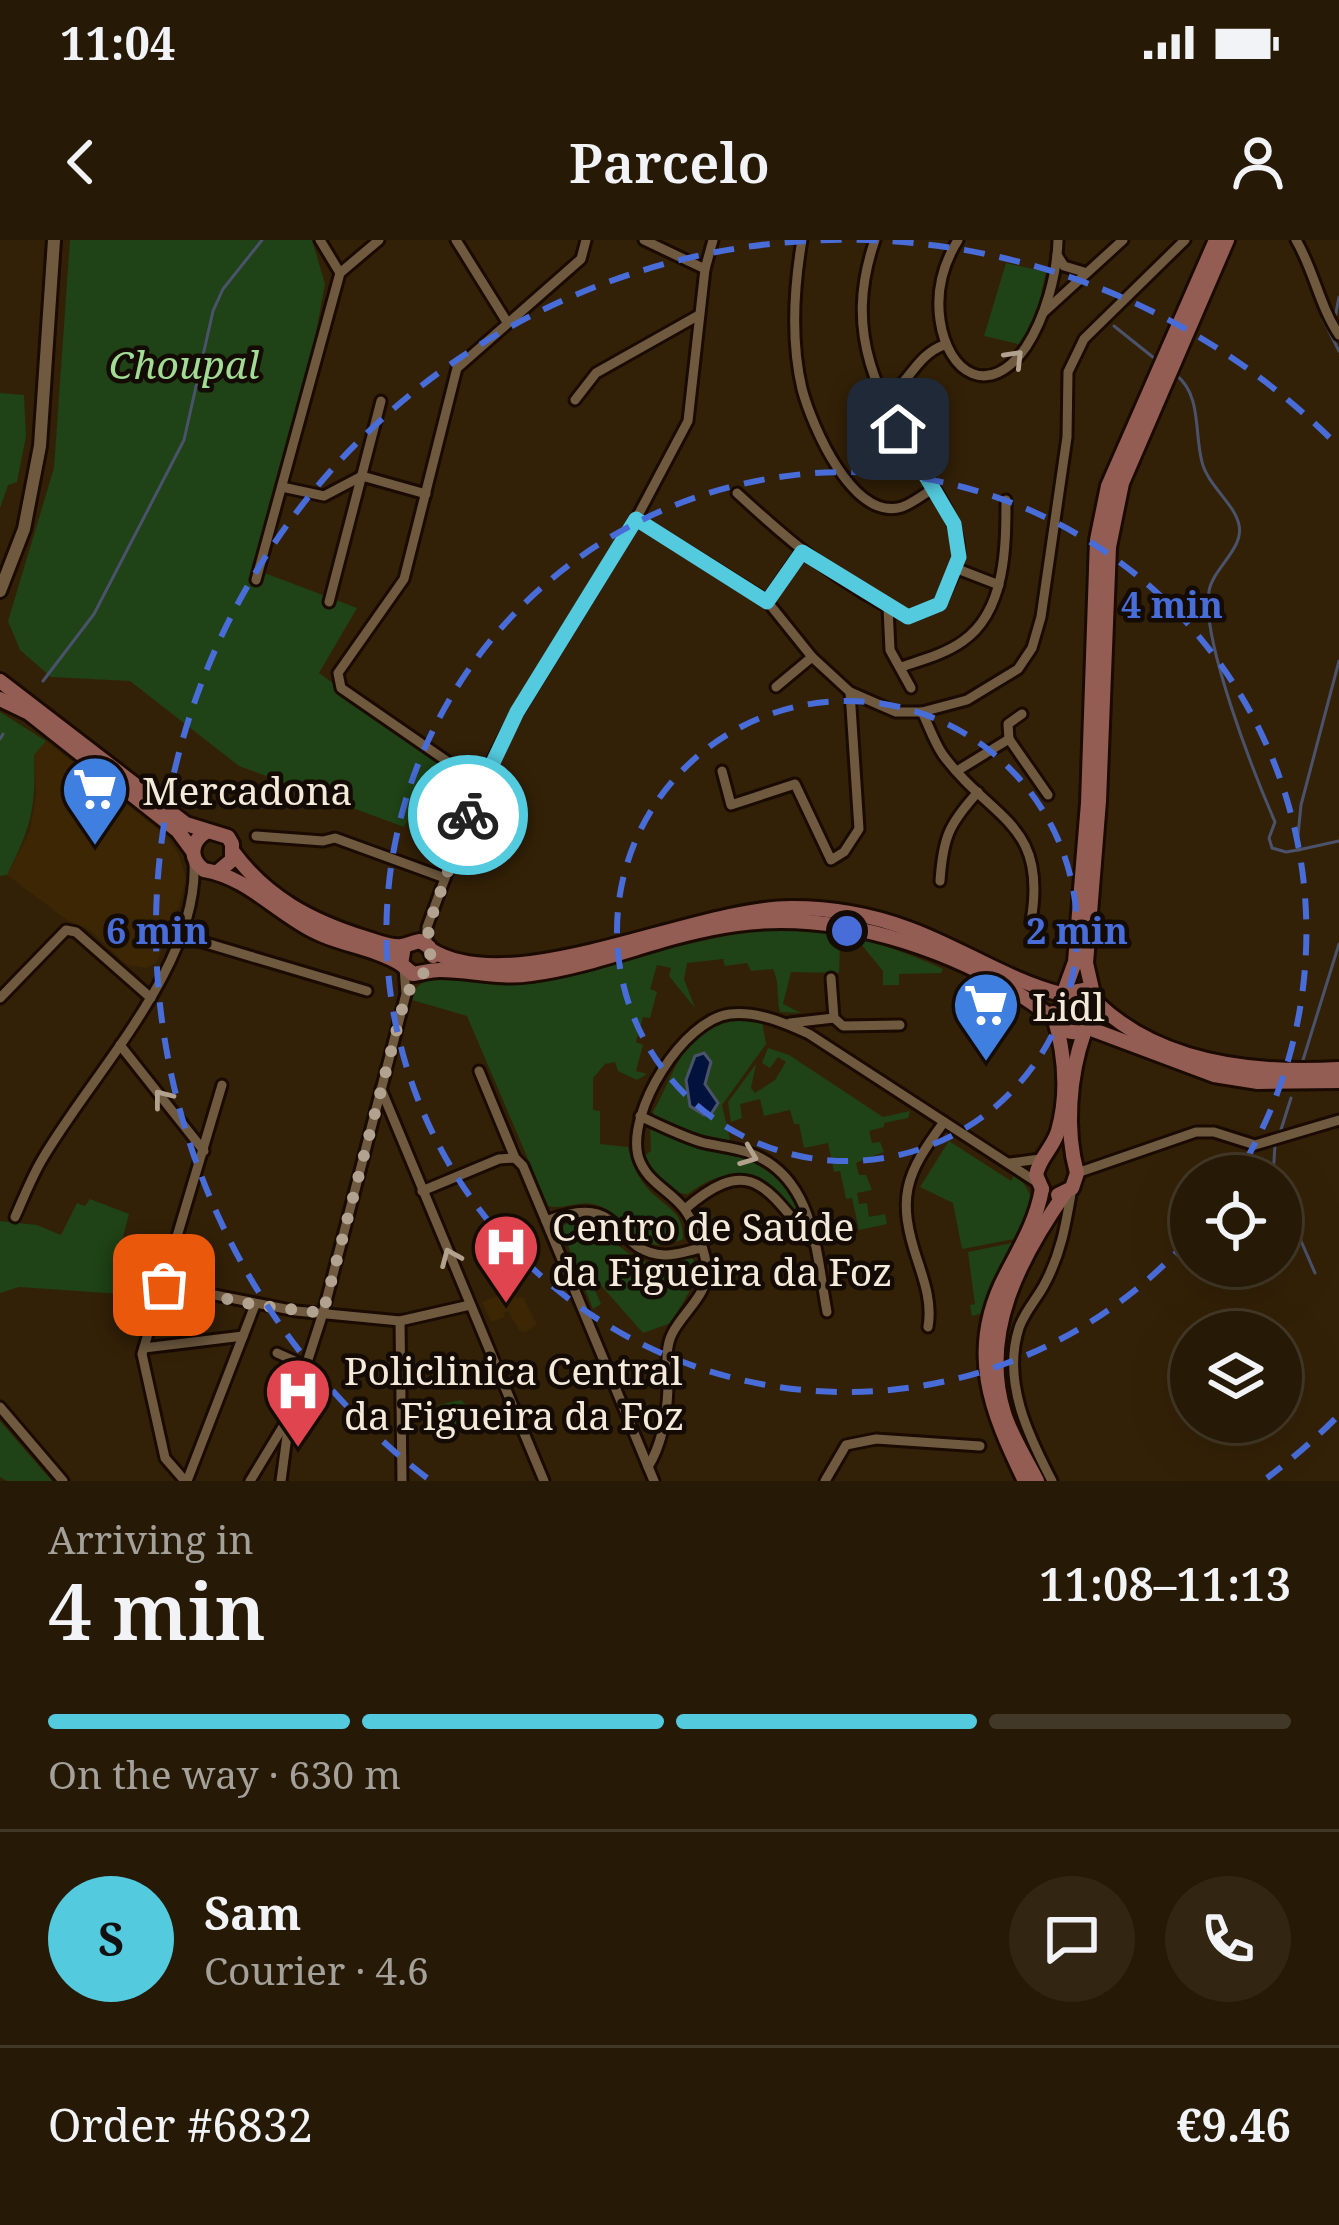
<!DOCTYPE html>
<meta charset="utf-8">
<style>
:root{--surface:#261905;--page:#322613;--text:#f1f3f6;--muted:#a4a09a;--line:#423827;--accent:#54cade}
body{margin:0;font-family:"Noto Serif",serif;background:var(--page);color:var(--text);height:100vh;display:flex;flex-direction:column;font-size:45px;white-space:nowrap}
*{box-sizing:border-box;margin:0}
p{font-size:39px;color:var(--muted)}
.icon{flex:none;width:66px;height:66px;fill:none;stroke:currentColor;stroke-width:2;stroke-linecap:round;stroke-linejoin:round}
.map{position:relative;height:1241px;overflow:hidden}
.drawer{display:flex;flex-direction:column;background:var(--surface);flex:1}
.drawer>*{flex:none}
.buttons{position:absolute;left:1170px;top:915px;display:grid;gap:24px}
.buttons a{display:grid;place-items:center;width:132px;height:132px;border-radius:50%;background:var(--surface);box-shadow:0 12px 48px #0002,0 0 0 3px var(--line);font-size:60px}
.pin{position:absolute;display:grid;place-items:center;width:102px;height:102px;color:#fff;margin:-51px;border-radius:24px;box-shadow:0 6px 18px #0006}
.courier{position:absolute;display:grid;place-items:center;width:120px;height:120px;margin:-60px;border:9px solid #54cade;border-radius:50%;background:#fff;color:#222;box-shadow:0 3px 15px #0007}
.summary em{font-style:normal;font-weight:600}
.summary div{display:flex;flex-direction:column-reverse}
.summary{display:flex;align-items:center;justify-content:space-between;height:204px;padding:0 48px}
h1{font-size:78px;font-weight:600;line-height:90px}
.bar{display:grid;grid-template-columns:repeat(4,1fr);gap:18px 12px;align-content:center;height:144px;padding:0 48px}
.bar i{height:15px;border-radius:9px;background:var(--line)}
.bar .current{background:var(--accent)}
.bar p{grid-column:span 4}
.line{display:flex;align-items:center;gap:30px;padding:0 48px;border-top:3px solid var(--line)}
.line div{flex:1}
.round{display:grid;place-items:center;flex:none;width:126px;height:126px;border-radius:63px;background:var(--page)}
.status{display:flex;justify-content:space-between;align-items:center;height:84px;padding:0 60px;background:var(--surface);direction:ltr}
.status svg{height:33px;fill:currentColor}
header{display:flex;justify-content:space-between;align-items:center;height:156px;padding:0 48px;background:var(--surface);font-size:54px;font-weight:600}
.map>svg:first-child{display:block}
.built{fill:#3c2604}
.green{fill:#1f4216}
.water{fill:#01133c;stroke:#4a536b;stroke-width:3}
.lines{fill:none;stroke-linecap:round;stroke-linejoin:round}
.stream{stroke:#4a536b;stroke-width:3}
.minor-casing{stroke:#1a0a00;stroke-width:15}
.tertiary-casing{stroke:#1a0a00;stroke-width:18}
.secondary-casing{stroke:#1a0a00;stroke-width:20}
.minor{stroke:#6f5a40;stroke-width:9}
.tertiary{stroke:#6f5a40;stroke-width:12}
.secondary{stroke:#945d54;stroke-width:14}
.oneway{stroke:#b2a28d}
.done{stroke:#b1a390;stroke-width:12;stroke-dasharray:0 21.6}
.route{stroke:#54cade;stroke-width:15}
.ring{fill:none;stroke:#486dd8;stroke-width:6;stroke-dasharray:21 15}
.labels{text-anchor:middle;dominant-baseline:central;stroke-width:9;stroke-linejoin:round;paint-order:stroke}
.park-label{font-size:39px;font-style:italic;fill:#a2dc94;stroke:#140c04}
.poi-label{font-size:39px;fill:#f5e9da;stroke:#140c04;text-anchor:start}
.centre{fill:#486dd8;stroke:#140c04;stroke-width:6}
.ring-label{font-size:36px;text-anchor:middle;font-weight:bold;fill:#486dd8;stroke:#140c04;stroke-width:9;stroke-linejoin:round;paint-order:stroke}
</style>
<div class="status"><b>11:04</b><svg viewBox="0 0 49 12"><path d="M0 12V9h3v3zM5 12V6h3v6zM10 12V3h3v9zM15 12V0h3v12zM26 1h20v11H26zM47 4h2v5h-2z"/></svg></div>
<header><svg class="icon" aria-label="back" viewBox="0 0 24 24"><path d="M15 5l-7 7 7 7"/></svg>Parcelo<svg class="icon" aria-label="person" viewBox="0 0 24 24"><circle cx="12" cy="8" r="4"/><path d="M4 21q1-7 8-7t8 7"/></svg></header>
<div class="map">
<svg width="1339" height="1241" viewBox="0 0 1339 1241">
<rect width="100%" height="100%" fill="#332107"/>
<!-- built -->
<g class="built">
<path d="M46,501L164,594L178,613L186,638L181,660L157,722L146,728L127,725L91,691L67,680L7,635L30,591L36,555L34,515Z"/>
<path d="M512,1032L516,1058L523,1057L537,1085L525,1092L519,1090L508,1071L503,1073L505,1077L491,1082L482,1062L502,1054L497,1036Z"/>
</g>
<!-- green -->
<g class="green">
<path d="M70,0H312L325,44L311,120L254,329L357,368L319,433L439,520L404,587L239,526L130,441L51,437L20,410L8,381L54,228Z"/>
<path d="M1006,23L1046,32L1035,83L1022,105L984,96Z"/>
<path d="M0,153L24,155L26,196L17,242L8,245L0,268Z"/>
<path d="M0,472L46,501L34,515C36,569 31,587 7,635L0,636Z"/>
<path d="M764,687C834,689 879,700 943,729L941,733L899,734V745H883V731L861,704L840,705L839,733L791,732L783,764L801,773L780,772C776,756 780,744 773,729L751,731L747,723L725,726L723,719L687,723L684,739L695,768L669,736L671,728L657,725L650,749L657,752L650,778L643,777L636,802L643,805L636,831L647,834L637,840L618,831L615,822L605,824L593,838V870L600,871V904L628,907C631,920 636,934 644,944C659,965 685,969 683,999C636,1020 633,978 597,965C580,959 565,970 548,966L467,776L412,760L417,747L430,737L476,742L525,741Z"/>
<path d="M725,780L762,782L766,804L722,865L731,904L687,892L654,877L653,872C673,837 683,792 725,780Z"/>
<path d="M768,808L789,815L883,877L910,871L908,878L884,883V887L869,891L872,903L880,902L884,912L856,923L859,935H866L872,950L857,953L859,964L867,963L869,977L885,974L887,984L859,990L852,958L846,959L840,931L834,932L828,903L804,908L799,884H794L790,870L764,876L760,859L740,864L742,878L731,882L728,862L756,824L751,848L755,853L775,840L786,822L778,817L770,828L762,823Z"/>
<path d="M650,886C702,908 780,913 802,974L796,973C768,931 728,922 688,954C668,954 651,933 645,915L651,911Z"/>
<path d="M949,901L1011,941L1014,935C1040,955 1031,971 1019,998L962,1009L953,963L920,947Z"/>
<path d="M90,959L129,974L122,1001L125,1009L167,1016L159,1051L136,1055L19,1047L0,1053V981L37,985L61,995L77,963L85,966Z"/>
<path d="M584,975L605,983L615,993L613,1001C634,1019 648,1027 676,1025L680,1017L693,1019L699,1035L671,1083L643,1093L598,1042L593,1046L601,1064L593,1069L563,993L562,986Z"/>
<path d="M1016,1002L990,1051L983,1073L972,1076L970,1065L975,1064L968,1012Z"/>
<path d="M461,1160L466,1165L469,1191L440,1194L438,1165Z"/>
<path d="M0,1181L52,1241H7L0,1237Z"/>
</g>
<!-- water -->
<path class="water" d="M704,813L711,822L705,844L718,863L711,874L704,875L690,866L686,840L695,816Z"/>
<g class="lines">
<!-- stream -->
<g class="stream">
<path d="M1335,78L1339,57"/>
<path d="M1323,79L1339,111"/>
<path d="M1114,86L1159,122"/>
<path d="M1176,135C1202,155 1194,193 1202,222C1208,246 1235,264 1239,285C1244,309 1213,328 1209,351C1200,397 1255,536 1275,582L1269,598L1272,608L1286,612L1298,610"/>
<path d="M1339,421L1301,565L1297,605L1298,610L1339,601"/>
<path d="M43,441L94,374L184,200L213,71L223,49L262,0"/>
<path d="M0,499L3,494"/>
<path d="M1303,820L1339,704"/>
<path d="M1279,896L1291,858"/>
<path d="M1273,936L1275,905"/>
<path d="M1281,955L1315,1033"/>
</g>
<!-- minor casing -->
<g class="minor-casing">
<g id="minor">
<path d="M320,0L340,33"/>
<path d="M456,0L507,82"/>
<path d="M644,0L705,29"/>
<path d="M802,0C794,47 791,102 802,149C812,186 853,282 902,267C913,263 924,254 934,248"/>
<path d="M958,0C943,24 936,52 940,80C948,135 990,159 1026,107C1045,78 1057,35 1058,0"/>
<path d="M1296,0C1314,30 1319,65 1339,95"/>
<path d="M1057,15L1064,26L1084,32"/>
<path d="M1043,73L1123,0"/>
<path d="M575,160L596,133L699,75"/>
<path d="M880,160C910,146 914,116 944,105"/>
<path d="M282,247L324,256L362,236L426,254"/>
<path d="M737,253C789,301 843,347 908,377L940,364C946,349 959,328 959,312C958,284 941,259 927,236C878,156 842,95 875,0"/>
<path d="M636,279L767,361L812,417L850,452L896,472H922L967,460L1018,429L1032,408L1041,377L1067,197L1068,132L1084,99L1185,0"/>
<path d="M955,328L999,345"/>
<path d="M256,340L340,33L379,0"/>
<path d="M767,361L801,312"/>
<path d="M329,362L381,161"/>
<path d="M888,368L890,410L911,448"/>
<path d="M901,427C922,420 945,414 963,401C1006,371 1006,306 1006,260"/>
<path d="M776,447L812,417"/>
<path d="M922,472C929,486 934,502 943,515C991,580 1048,582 1031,681"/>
<path d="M1009,499L1008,484L1022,474"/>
<path d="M722,531L731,565L795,544L831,620L844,612L859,589L850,452"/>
<path d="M957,531L1009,499L1048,555"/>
<path d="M480,544L341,448L338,433L404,339L457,128L581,19L586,0"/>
<path d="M256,596L323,601L335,598L445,638"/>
<path d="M940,641C943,597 949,584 978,552"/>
<path d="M179,695L367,751"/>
<path d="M427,705V687L480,544L517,473L636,279L688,181L705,29L713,0"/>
<path d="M831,738L834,778"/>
<path d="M0,758L66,690L76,692L151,758"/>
<path d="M790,783L834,778L843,786L900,785"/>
<path d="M120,805L204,911"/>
<path d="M479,831L515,918L523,926L546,981L654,1241"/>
<path d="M381,849L544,1241"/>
<path d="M640,876C659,885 679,895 701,902C716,906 732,907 747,912C815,935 816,1013 827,1072"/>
<path d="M1010,923L1040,919"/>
<path d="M1077,933L1196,892H1214L1255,905L1339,880"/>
<path d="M422,951L499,919L515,918"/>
<path d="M685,969C750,913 766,947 811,1001"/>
<path d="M15,977C24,957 32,936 43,918C92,834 199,725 194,623"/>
<path d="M546,981C629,950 608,1011 664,1015C675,1016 690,1010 702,1008"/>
<path d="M164,1045L296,1071L400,1081L470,1065"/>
<path d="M400,1081L402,1241"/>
<path d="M928,1087C932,1064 925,1043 918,1022C896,957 905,935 944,882"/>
<path d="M144,1108L243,1096"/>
<path d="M277,1113L306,1126"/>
<path d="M0,1167L63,1241"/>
<path d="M648,1227C662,1204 667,1175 668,1148C668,1130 664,1110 672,1094C682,1073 708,1055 707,1030C706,1013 695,984 685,970C671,950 646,943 638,916C627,871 683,780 730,774C758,771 785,783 809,794L1038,943"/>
<path d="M185,1241L165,1218L142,1114L222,845"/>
<path d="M187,1241L255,1065"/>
<path d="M250,1241L290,1175L323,1073L406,754L404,728"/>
<path d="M281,1241L289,1181"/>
<path d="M825,1241L846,1205L876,1199L980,1206"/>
<path d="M1052,1241C1028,1195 1002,1141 1019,1088C1024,1073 1035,1061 1043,1047C1061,1015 1066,984 1072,948"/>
</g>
</g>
<!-- tertiary casing -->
<g class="tertiary-casing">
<path id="tertiary" d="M0,351L24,289L40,206L54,0"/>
</g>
<!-- secondary casing -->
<g class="secondary-casing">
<g id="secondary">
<path d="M0,441L186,584L228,597L232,604V620L220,630"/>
<path d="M0,459L29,473L178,591L192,610"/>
<path d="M206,592C190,602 189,619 204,630C246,637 274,670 312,690C340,705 373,707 401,724"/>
<path d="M233,612C267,658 311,681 365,698C376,701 391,708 402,706C408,705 414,702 420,701L429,707L433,716"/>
<path d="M404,706L401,724L413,734C422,733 430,730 440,730C471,730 500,739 531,734C601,725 667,693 737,684C843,669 973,714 1055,780"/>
<path d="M431,710C513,761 693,668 791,668C830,668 872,675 909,689C961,708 1007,740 1061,754"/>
<path d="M1064,752L1075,722L1088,563L1097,300L1108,246L1216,0"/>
<path d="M1094,758L1086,723L1099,561L1109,307L1122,243L1227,0"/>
<path d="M1098,764C1161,824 1255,834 1339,829"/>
<path d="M1060,788C1091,804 1112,770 1084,750L1062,754"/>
<path d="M1091,789L1214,835L1258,842L1339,841"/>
<path d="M1042,949L1036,935C1039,918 1053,908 1058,891C1069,852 1064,809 1053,773"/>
<path d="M1058,955L1072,948L1077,933C1065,890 1069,836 1084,793"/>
<path d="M1025,1241C991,1171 966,1111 1006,1035C1021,1006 1036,982 1042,949"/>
<path d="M1037,1241C1026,1219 1011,1196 1004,1173C979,1093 1020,1017 1065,953"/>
</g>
</g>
<!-- minor -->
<use href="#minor" class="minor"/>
<!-- tertiary -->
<use href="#tertiary" class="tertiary"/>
<!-- secondary -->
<use href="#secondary" class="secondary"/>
</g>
<!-- one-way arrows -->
<defs><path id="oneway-chevron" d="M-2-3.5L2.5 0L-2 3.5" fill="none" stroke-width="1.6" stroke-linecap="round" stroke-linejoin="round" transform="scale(3)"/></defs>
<g class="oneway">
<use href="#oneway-chevron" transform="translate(1015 118) rotate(-46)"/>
<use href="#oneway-chevron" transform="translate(162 858) rotate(-128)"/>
<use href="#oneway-chevron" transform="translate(749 916) rotate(21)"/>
<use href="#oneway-chevron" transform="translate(450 1017) rotate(-113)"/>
</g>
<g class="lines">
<!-- done -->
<path class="done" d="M164,1045L255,1065L323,1073L406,754L431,724L428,687L468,575"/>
<!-- route -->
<path class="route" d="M468,575L517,472L636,279L767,362L802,312L908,377L940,364L959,317L954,284L898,189"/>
</g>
<!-- distance rings -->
<g class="ring">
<circle cx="847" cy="691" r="230"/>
<path d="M1189 999A460 460 0 1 1 1237 935"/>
<path d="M1335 1179A690 690 0 0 1 1267 1238M427 1238A690 690 0 1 1 1335 203"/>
</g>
<!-- icons -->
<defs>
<g id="supermarket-pin" transform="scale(3.45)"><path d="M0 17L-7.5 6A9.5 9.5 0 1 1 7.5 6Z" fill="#3f7fe0" stroke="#140c04"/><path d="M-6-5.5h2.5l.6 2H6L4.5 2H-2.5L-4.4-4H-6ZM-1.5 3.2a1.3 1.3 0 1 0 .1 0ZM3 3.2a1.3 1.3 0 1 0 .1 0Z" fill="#fff"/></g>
<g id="hospital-pin" transform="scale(3.45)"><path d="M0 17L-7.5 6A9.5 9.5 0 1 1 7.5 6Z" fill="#e0444e" stroke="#140c04"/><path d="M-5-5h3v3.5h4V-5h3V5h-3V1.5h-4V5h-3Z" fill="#fff"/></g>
</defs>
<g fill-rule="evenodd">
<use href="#supermarket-pin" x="95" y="549"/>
<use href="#supermarket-pin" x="986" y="765"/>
<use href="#hospital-pin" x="506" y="1007"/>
<use href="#hospital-pin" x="298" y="1151"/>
</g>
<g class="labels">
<!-- park labels -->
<g class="park-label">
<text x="184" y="123">Choupal</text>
</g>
<!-- poi labels -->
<g class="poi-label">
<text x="142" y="549">Mercadona</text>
<text x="1032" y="765">Lidl</text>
<text x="552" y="985">Centro de Saúde<tspan x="552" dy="45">da Figueira da Foz</tspan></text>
<text x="344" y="1129">Policlinica Central<tspan x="344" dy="45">da Figueira da Foz</tspan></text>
</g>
</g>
<circle cx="847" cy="691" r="18" class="centre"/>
<g class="ring-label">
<text x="1172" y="378">4 min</text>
<text x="1077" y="704">2 min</text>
<text x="157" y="704">6 min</text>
</g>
</svg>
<div class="buttons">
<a><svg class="icon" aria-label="locate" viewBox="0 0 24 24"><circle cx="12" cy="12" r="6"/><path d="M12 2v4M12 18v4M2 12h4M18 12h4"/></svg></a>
<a><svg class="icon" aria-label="layers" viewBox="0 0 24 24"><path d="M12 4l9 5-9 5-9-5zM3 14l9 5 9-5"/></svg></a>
</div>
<div class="pin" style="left:164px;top:1045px;background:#ea580c"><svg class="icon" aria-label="bag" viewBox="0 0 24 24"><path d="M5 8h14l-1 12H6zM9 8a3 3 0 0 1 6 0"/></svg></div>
<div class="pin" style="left:898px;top:189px;background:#1f2937"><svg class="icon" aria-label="home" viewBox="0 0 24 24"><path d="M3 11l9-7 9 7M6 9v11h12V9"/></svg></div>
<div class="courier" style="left:468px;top:575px"><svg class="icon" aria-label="bike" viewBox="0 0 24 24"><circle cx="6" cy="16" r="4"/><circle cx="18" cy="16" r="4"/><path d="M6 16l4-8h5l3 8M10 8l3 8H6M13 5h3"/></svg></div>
</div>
<section class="drawer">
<div class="summary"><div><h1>4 min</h1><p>Arriving in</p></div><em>11:08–11:13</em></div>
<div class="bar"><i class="current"></i><i class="current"></i><i class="current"></i><i></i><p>On the way · 630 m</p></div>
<div class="line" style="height:216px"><b class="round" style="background:var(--accent);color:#111">S</b><div><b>Sam</b><p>Courier · 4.6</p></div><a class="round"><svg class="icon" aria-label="chat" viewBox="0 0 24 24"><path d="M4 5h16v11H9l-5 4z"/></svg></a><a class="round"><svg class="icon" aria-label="phone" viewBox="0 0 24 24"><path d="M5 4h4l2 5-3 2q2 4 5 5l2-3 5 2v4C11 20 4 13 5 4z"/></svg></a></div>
<div class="line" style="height:156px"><div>Order #6832</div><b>€9.46</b></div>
</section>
